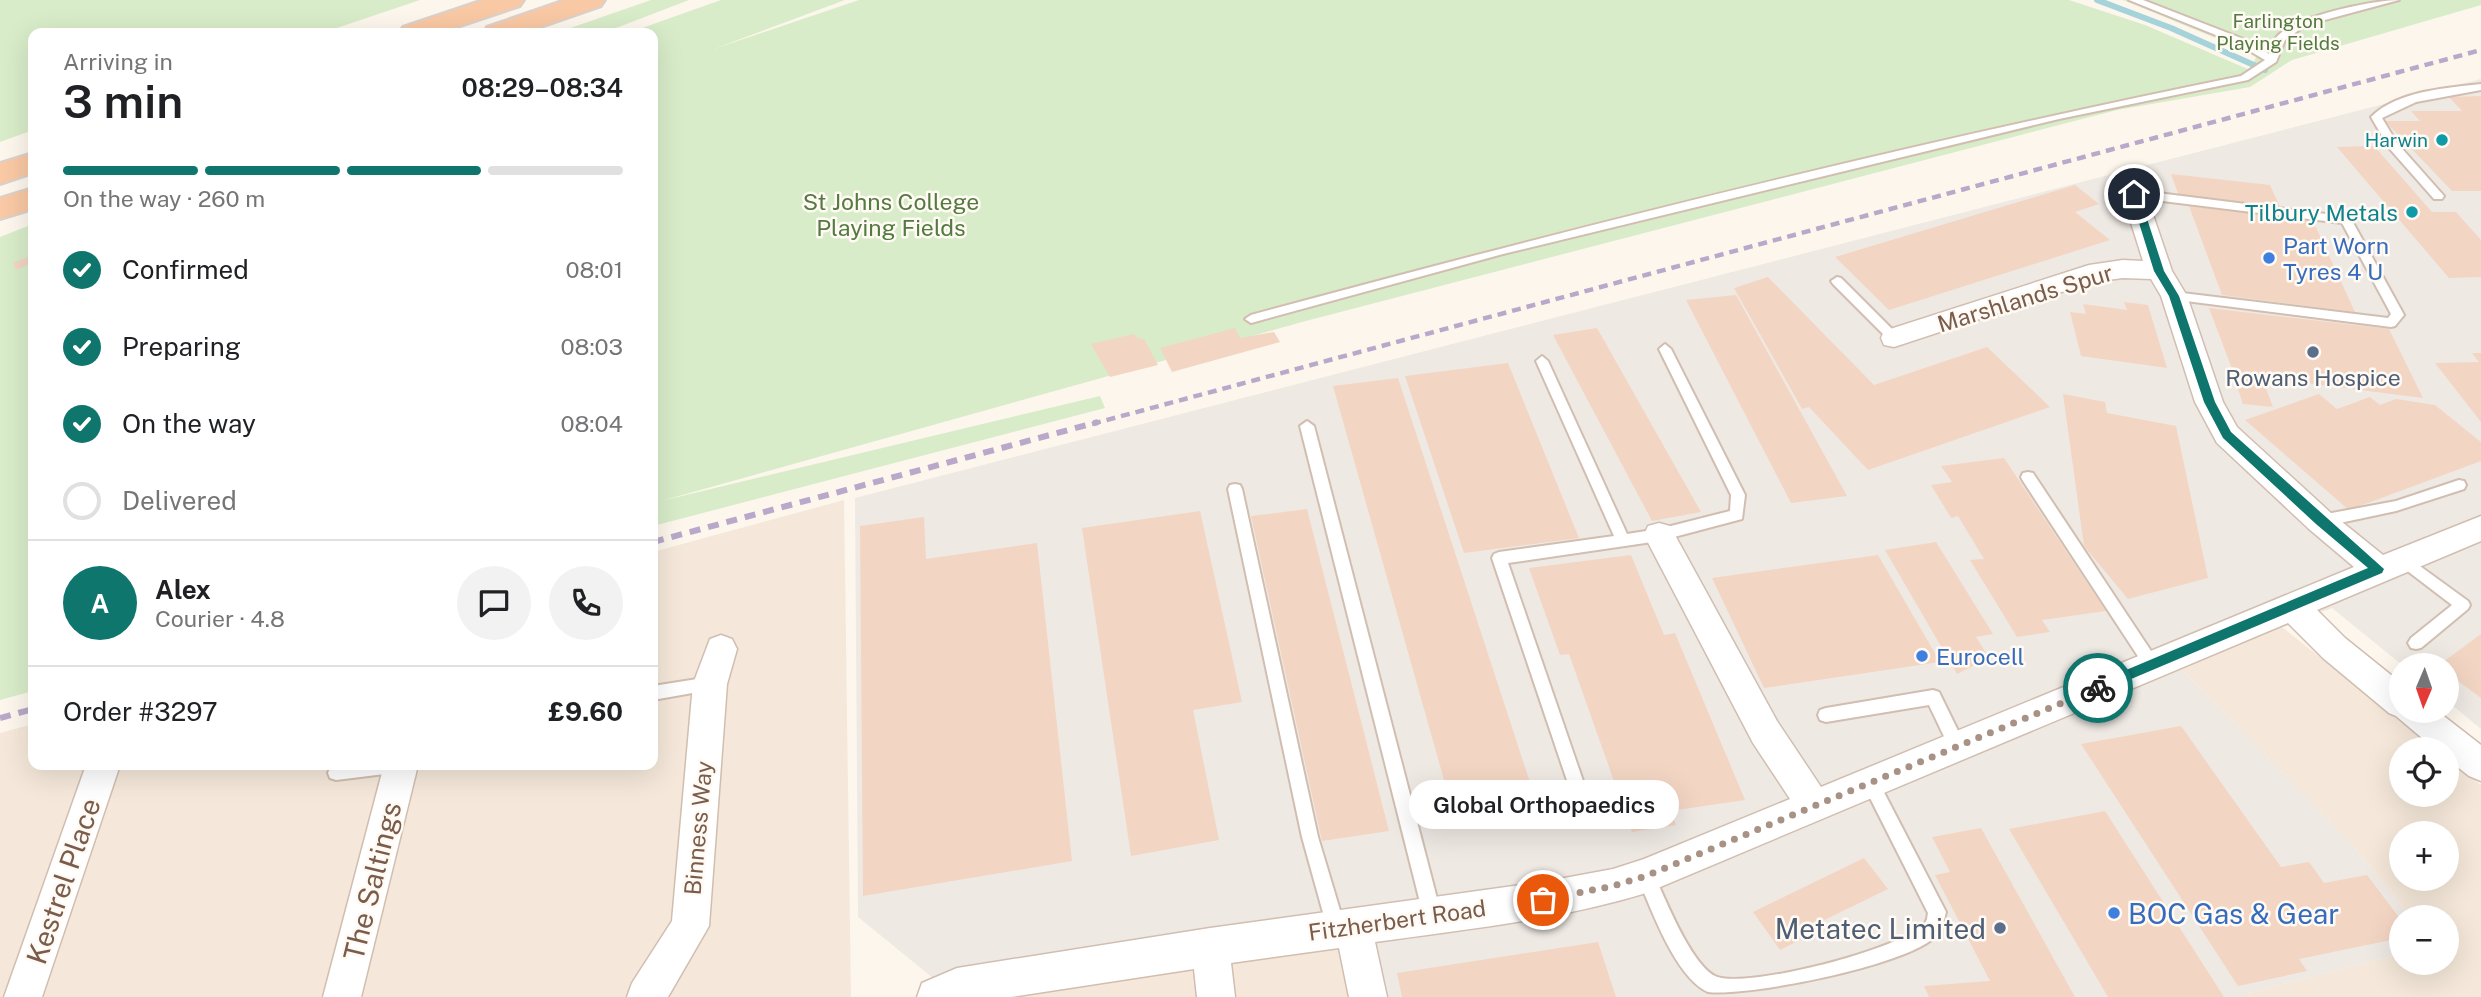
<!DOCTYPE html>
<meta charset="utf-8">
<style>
:root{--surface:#fff;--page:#f2f2f2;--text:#202124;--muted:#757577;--line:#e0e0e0;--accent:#0f766e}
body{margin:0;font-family:"Public Sans",sans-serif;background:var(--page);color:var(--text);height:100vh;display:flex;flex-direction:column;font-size:26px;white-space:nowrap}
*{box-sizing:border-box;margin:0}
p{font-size:23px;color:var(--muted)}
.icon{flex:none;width:38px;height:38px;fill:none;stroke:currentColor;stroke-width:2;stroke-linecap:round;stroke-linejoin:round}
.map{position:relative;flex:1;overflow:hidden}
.panel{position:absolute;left:28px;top:28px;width:630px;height:742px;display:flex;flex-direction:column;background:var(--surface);border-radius:14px;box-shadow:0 7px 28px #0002}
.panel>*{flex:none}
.needle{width:46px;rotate:182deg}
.controls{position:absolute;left:2389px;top:653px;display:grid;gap:14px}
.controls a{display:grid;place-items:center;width:70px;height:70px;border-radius:50%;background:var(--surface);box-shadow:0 7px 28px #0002;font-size:35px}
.pin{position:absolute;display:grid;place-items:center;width:60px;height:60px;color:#fff;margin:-30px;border:4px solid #fff;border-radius:50%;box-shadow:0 2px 7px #0007}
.courier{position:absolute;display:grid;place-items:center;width:70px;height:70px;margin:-35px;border:5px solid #0f766e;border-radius:50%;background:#fff;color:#222;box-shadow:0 2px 9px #0007}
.bubble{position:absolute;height:49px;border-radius:24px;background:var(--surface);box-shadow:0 7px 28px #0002;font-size:23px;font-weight:600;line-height:49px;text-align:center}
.head em{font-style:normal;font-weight:600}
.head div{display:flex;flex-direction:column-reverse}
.head{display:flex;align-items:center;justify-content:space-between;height:119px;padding:0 35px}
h1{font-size:46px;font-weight:600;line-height:52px}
.bar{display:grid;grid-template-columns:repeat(4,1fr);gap:10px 7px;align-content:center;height:84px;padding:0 35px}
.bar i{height:9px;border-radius:5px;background:var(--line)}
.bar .active{background:var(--accent)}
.bar p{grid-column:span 4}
.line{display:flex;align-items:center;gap:18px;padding:0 35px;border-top:2px solid var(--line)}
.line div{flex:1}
.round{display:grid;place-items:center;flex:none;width:74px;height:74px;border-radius:37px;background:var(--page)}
ol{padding:0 35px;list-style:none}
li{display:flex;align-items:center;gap:21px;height:77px}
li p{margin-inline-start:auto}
li .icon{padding:7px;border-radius:50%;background:var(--accent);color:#fff;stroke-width:4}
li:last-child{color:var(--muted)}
li i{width:38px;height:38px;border:4px solid var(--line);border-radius:50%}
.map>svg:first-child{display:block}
.residential{fill:#f5e8da;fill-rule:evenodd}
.industrial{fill:#efe9e4}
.green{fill:#d8ecc9}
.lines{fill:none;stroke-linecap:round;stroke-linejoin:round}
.stream{stroke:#a5d3da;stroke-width:6}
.building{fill:#f3d5c3}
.service-casing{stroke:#d1beb0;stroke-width:4}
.minor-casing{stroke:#d1beb0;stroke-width:3}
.trunk-casing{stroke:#dad1cd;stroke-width:4}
.service{fill:#fff;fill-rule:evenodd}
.minor{fill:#fff;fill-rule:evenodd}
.trunk{fill:#f9c8a4;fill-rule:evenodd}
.rail-far1{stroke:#b9a8c9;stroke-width:4.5;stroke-dasharray:9 6;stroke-linecap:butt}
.rail{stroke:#b9a8c9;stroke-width:6;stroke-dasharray:11 8;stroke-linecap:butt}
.route{fill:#0f766e}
.done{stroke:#a89285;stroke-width:7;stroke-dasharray:0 12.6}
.culture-dot{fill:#0f9aa8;stroke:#fffaf3;stroke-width:2.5}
.shop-dot{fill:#3f7fe0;stroke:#fffaf3;stroke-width:2.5}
.service-dot{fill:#5c6f8a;stroke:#fffaf3;stroke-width:2.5}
.labels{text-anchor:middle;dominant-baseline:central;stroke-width:5;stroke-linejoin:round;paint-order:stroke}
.far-park-label{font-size:19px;fill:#537a41;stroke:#fffaf3}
.far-culture-label{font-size:19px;fill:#0d838f;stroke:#fffaf3;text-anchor:end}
.park-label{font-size:23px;fill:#537a41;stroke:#fffaf3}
.culture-label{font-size:23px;fill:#0d838f;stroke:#fffaf3;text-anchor:end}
.shop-label{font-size:23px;fill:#366cbe;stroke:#fffaf3;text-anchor:start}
.street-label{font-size:23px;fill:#7a5c4d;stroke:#fffaf3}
.service-label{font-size:23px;fill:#4e5e75;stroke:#fffaf3}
.near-street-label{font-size:28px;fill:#7a5c4d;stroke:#fffaf3}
.near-shop-label{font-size:28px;fill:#366cbe;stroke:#fffaf3;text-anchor:start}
.near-service-label{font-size:28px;fill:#4e5e75;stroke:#fffaf3;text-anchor:end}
</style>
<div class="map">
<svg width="2481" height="997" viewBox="0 0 2481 997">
<rect width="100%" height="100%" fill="#fdf6ec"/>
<!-- residential -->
<g class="residential">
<path d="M844,500L851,997H0V733L33,724V765H653V552Z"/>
<path d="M2282,627L2436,749H2401V794H2446L2447,758L2481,785V997H2250L2248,993L2401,954V962H2446V917H2411L2349,841L2180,668ZM2401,833H2446V878H2401Z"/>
<path d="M1345,945L1355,997H954Z"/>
</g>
<!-- industrial -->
<path class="industrial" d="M2481,79V729L2447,701L2446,665H2402L2332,608L2180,668L2349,841L2411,917H2401V954L2248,993L2250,997H1355L1345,946L955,996L858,917L855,498Z"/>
<!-- green -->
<g class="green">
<path d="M0,0H420L322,33H33V130L0,142Z"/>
<path d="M651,0H689L603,33H556Z"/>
<path d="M721,0H845L714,49L859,0H2069L2145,25L2250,70L2257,55L2123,0H2481V5L2292,60L2250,87L2117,110L1302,322L661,501L1100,396L1105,408L653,526V33H628Z"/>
<path d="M33,224V691L0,700V237Z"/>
</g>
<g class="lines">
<!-- stream -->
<path class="stream" d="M2097,0L2171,28L2265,70"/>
</g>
<!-- building -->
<g class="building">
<path d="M2481,96V191H2452L2385,121H2420L2411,111H2462L2449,97Z"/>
<path d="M2374,146L2432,212H2456L2481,240V277L2449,278L2337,147Z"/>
<path d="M2171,174L2270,185L2280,207L2179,196Z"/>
<path d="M2075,185L2099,204L2075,212L2110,240L1889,310L1835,257Z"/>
<path d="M2189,206L2313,221L2355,312L2222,295Z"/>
<path d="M33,255V263L16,270L13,263Z"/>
<path d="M1768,277L1874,385L1987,347L2050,407L1868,470L1809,407L1802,409L1734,288Z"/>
<path d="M1736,295L1847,496L1791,503L1686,300Z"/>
<path d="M2124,302L2148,305L2167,368L2081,356L2070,312L2086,314L2083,304L2127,310Z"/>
<path d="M2209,308L2389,329L2423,398L2234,374Z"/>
<path d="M1235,328L1240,338L1274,332L1280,342L1172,372L1160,348Z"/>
<path d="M1597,328L1701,512L1652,521L1553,335Z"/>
<path d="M1134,334L1137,338L1144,339L1158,365L1110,377L1091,344Z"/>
<path d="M2472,353H2481V422L2435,363L2479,362Z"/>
<path d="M1508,363L1579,538L1464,553L1405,376Z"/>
<path d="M2234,377L2263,381L2273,407L2243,404Z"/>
<path d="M1398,378L1538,807L1455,819L1333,386Z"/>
<path d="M2063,394L2105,402L2107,413L2176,426L2208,578L2128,599L2084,546Z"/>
<path d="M2319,394L2337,409L2370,397L2380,405L2396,399L2435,405L2481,442V461L2349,510L2245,420Z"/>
<path d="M2004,458L2106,611L2042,620L2050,632L2017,637L1970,560L1984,559L1958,516L1951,518L1931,485L1952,482L1941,466Z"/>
<path d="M1307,509L1389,831L1322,841L1251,516Z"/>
<path d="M1200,511L1242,702L1193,710L1219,840L1131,856L1082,528Z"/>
<path d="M924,517L926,559L1037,543L1072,861L863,896L860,526Z"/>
<path d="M1936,542L1993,634L1976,637L1989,658L1957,674L1885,550Z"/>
<path d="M1631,555L1664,635L1675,633L1745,800L1670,811L1676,825L1632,832L1569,654L1560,655L1529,568Z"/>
<path d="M1878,555L1940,662L1764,688L1712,578Z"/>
<path d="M2481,634V698L2446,672V665H2439Z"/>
<path d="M2181,726L2281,867L2309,862L2324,883L2367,875L2401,920V938L2299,959L2307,971L2238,986L2081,744Z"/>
<path d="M2105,811L2224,997H2108L2009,829Z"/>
<path d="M1981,828L2075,997H1929L1924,986L1990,981L1935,875L1950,872L1932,837Z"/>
<path d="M1864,858L1888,889L1802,931L1806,937L1780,950L1753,912Z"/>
<path d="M1598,942L1616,997H1402L1397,973Z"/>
</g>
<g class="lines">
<!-- service casing -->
<g class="service-casing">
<g id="service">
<path d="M2129,0H2143L2246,40L2269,54C2271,49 2272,43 2275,39C2290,17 2373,0 2399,0L2306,25L2285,40L2276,62L2248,80L2059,119L1503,254L1251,323L1245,319L1251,315C1578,226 1908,144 2241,76L2265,60L2238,44Z"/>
<path d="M2481,84V90L2416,102L2382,118L2397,143L2444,196L2442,199H2434L2389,148L2371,117C2397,91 2446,88 2481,84Z"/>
<path d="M2134,190L2350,217L2404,315L2395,326L2391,327L2170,299L2168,296L2174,292L2388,318L2391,314L2342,223L2130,197L2128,194Z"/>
<path d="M1837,277L1841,278L1898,335L1900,338L1898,341H1890L1833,284L1831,281Z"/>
<path d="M1665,344L1671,349L1745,495L1742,519L1659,541L1508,563L1593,810L1591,815L1585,818L1579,815L1577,810L1492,558L1494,554L1499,552L1614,536L1536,361L1542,356L1548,361L1627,534L1659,529L1730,511L1731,495L1659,349Z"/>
<path d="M1307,421L1314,426L1441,914L1438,920L1432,922L1426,920L1423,914L1300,426Z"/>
<path d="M2028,472L2033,473L2157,660L2160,665L2157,670L2152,672L2147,670L2023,481L2021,477L2023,473Z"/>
<path d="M2459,480L2464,481L2466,485L2464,489L2396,511L2321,527L2316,525L2314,521L2316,517L2321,515L2396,501Z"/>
<path d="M1235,484L1240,485L1242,489L1318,837L1345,927L1342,933L1336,936L1330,933L1327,927L1302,837L1228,489L1230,485Z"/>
<path d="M2402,553L2468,601L2470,605L2468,609L2421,648L2416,649L2411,648L2408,643L2411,638L2452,605L2397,563L2395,559L2397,555Z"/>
<path d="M710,677L715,679L718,684L715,689L653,700V686Z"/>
<path d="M1933,690L1939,692L1963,741L1965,746L1963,751L1957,753L1951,751L1929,705L1826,722L1820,720L1818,715L1820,710L1826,708Z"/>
<path d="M409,765L407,770L401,772L336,780L330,778L328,773L330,768L343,765Z"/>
<path d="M1870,775L1876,777L1946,912C1944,920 1942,930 1936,936C1907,966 1746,997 1708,992C1675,977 1651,908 1637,876L1640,870L1646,868L1652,870C1664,896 1690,963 1715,976C1744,990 1904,949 1925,923C1928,919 1927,917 1928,913L1862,782L1864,777Z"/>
</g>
</g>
<!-- minor casing -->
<g class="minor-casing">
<g id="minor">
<path d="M2134,186L2143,189L2146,194L2172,271L2187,296L2223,402L2237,427L2331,513L2383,555L2481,516V541L2317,610L2345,638L2401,683V710H2436L2481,745V781L2469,776L2446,758V749H2435L2396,716L2389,713L2323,658L2288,623L1646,893C1558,920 1466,929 1375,942L1387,997H1349L1339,948L1231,963L1235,997H1197L1194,969L1011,997H917L922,983L957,968L1210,928L1543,882L1613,869L1644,859L1790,799L1753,743L1644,535L1648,526L1659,523L1670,526L1777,721L1821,787L2354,567L2309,529L2217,443L2195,402L2161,296L2151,279L2123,278L2092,282L1894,347L1884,345L1881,338L1884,331L2089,265L2123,260L2143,261L2122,194L2125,189Z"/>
<path d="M721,635L732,639L737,649L727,684L709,926L668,997H627L632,983L672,921L693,684L710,639Z"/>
<path d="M86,765H120L42,997H4Z"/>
<path d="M384,765H418L361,997H323Z"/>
</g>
</g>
<!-- trunk casing -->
<g class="trunk-casing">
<g id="trunk">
<path d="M483,0H524L520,6L439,33H399L403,27Z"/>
<path d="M565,0H605L601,6L523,33H483L487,27Z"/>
<path d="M33,153V173L0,184V163Z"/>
<path d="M33,188V209L0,219V198Z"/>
</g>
</g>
<!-- service -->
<use href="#service" class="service"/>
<!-- minor -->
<use href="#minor" class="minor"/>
<!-- trunk -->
<use href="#trunk" class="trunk"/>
<!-- rail-far1 -->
<path class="rail-far1" d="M1092,424L2481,50"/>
<!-- rail -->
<g class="rail">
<path d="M653,542L1098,422"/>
<path d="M0,718L33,709"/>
</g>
</g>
<!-- route -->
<path class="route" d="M2134,191L2139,194L2164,271L2179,296L2215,402L2231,432L2384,569L2382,573L2098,693L2092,688L2093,684L2368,568L2316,524L2223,438L2204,402L2169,296L2154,271L2130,194Z"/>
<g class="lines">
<!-- done -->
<path class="done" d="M1543,900L1613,886L1646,876L2098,688"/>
</g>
<!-- markers -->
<g class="culture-dot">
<circle cx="2442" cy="140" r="7"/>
<circle cx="2412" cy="212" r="7"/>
</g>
<g class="shop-dot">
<circle cx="2269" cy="258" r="7"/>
<circle cx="1922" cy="656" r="7"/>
<circle cx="2114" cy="913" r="7"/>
</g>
<g class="service-dot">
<circle cx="2313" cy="352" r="7"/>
<circle cx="2000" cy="928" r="7"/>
</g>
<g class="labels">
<!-- far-park labels -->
<g class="far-park-label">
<text x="2278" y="21">Farlington<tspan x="2278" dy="22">Playing Fields</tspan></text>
</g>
<!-- far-culture labels -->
<g class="far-culture-label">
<text x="2428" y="140">Harwin</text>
</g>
<!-- park labels -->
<g class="park-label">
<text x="891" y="201">St Johns College<tspan x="891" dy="26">Playing Fields</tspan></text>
</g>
<!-- culture labels -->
<g class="culture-label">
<text x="2398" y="212">Tilbury Metals</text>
</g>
<!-- shop labels -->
<g class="shop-label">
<text x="2283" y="245">Part Worn<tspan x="2283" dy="26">Tyres 4 U</tspan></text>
<text x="1936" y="656">Eurocell</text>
</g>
<!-- street labels -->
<g class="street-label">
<text transform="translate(2025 298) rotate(-17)">Marshlands Spur</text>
<text transform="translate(698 828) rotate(-85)">Binness Way</text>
<text transform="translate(1397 920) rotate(-8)">Fitzherbert Road</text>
</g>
<!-- service labels -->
<g class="service-label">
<text x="2313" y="377">Rowans Hospice</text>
</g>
<!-- near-street labels -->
<g class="near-street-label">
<text transform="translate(63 881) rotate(-71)">Kestrel Place</text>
<text transform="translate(372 881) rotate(-76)">The Saltings</text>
</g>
<!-- near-shop labels -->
<g class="near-shop-label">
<text x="2128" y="913">BOC Gas &amp; Gear</text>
</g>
<!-- near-service labels -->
<g class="near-service-label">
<text x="1986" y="928">Metatec Limited</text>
</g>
</g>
</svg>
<div class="controls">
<a><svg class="needle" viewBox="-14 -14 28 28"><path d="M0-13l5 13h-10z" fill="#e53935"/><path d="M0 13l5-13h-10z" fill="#757577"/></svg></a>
<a><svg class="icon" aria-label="locate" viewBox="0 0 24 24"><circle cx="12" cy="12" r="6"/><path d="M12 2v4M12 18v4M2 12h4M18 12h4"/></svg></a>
<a>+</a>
<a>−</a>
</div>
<div class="pin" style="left:1543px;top:900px;background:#ea580c"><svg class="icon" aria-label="bag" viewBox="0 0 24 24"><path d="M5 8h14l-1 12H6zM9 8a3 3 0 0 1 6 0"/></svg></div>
<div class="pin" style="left:2134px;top:194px;background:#1f2937"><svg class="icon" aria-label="home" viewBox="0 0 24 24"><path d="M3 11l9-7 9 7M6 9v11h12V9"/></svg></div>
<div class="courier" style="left:2098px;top:688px"><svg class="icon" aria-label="bike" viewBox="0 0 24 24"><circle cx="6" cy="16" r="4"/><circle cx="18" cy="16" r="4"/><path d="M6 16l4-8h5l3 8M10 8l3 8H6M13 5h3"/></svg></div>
<div class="bubble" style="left:1409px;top:780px;width:270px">Global Orthopaedics</div>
<section class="panel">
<div class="head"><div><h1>3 min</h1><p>Arriving in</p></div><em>08:29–08:34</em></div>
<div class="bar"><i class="active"></i><i class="active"></i><i class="active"></i><i></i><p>On the way · 260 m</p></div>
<ol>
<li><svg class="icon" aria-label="check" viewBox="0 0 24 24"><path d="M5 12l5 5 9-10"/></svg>Confirmed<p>08:01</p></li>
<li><svg class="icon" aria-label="check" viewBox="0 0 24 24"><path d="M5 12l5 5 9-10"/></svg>Preparing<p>08:03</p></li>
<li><svg class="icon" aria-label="check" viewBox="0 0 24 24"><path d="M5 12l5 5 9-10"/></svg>On the way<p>08:04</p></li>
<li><i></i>Delivered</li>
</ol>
<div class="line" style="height:126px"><b class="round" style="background:var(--accent);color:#fff">A</b><div><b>Alex</b><p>Courier · 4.8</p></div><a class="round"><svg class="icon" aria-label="chat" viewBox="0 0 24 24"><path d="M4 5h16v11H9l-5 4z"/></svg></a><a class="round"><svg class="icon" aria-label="phone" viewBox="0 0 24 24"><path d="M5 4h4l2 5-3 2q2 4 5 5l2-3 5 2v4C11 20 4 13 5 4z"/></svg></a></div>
<div class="line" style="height:91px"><div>Order #3297</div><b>£9.60</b></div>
</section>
</div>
